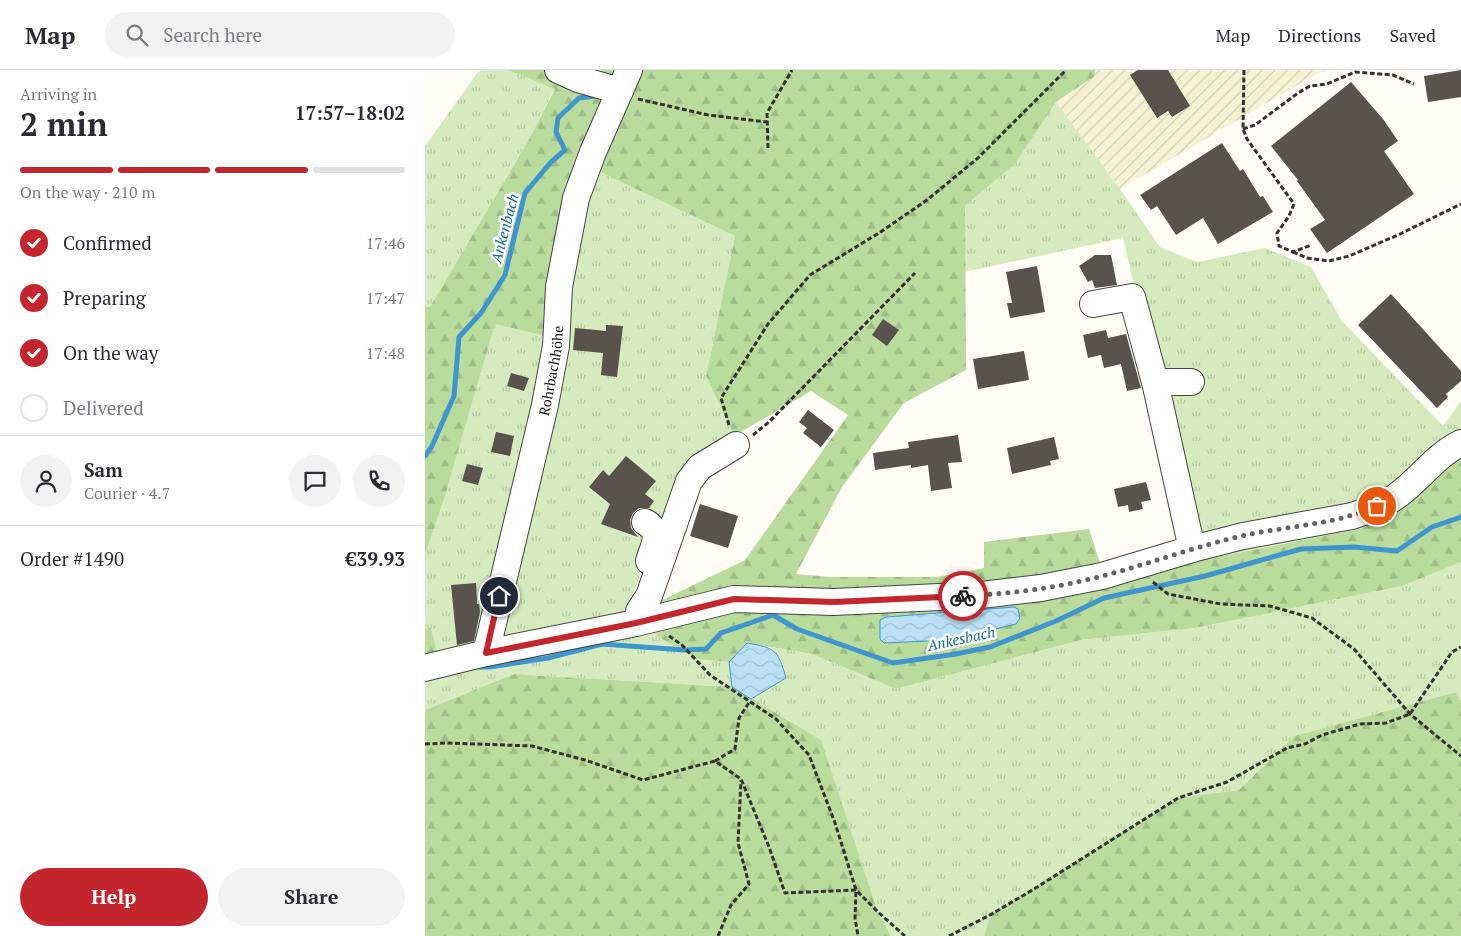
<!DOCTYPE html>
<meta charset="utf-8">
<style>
:root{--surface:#fff;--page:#f2f2f3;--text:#2b2b33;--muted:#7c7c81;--line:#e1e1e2;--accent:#c4262e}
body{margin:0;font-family:"PT Serif",serif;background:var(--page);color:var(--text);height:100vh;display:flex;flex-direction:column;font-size:19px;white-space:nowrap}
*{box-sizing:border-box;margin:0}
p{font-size:16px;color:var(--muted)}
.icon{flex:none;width:28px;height:28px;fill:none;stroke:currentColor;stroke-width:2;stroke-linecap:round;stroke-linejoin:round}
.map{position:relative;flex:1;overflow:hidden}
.details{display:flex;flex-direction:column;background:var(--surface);width:425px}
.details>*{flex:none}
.pin{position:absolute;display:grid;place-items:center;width:42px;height:42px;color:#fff;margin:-21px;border:2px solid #fff;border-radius:50%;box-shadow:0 1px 5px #0007}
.courier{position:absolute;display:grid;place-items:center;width:50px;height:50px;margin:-25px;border:4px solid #c4262e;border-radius:50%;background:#fff;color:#222;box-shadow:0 1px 6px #0007}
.head em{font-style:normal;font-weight:600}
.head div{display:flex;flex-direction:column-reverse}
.head{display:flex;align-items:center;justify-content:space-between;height:85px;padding:0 20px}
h1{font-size:32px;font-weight:600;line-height:38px}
.bar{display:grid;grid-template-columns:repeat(4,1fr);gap:8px 5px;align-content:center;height:60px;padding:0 20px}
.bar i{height:6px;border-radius:4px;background:var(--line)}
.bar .selected{background:var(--accent)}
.bar p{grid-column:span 4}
.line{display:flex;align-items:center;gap:12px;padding:0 20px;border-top:1px solid var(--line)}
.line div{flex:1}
.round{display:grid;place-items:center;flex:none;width:52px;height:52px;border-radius:26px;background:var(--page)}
ol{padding:0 20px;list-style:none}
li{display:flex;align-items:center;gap:15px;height:55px}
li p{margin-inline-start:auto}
li .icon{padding:5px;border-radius:50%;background:var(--accent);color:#fff;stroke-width:4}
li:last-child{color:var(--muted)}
li i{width:28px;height:28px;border:2px solid var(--line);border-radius:50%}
.button{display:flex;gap:10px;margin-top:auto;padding:10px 20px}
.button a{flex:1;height:58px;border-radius:30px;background:var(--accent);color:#fff;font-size:20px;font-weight:600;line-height:58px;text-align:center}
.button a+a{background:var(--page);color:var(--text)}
header{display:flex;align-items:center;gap:30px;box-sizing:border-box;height:70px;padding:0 25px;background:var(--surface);border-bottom:1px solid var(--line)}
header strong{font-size:24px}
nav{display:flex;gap:28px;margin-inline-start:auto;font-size:18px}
.search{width:350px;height:45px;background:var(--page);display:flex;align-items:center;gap:12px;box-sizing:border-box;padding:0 18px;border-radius:28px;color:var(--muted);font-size:19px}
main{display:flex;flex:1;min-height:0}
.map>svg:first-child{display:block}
.farmland{fill:url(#farmland-furrows)}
.grass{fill:url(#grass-tufts)}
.forest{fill:url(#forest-firs);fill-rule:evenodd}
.water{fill:url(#water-waves);stroke:#3f96cf}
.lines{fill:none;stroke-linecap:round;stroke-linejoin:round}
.stream{stroke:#3f96cf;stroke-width:5}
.building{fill:#5a524d}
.minor-casing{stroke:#444;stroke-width:28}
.path{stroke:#333;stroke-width:3;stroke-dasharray:5 2.5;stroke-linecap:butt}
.minor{stroke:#fff;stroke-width:26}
.done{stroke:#646461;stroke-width:5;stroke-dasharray:0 9}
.route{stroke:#c4262e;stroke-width:6}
.labels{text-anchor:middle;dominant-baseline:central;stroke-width:5;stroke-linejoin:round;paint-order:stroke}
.street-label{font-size:14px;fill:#111;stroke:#fff}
.water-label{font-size:15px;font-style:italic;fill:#1768a6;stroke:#fff}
</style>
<header>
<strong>Map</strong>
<div class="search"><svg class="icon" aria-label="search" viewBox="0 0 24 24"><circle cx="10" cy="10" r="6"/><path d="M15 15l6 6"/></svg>Search here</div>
<nav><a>Map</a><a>Directions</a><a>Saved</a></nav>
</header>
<main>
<section class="details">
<div class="head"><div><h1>2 min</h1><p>Arriving in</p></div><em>17:57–18:02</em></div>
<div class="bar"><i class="selected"></i><i class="selected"></i><i class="selected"></i><i></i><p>On the way · 210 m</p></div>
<ol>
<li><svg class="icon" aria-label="check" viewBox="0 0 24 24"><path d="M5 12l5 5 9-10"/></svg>Confirmed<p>17:46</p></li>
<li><svg class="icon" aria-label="check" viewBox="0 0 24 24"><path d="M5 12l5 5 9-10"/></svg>Preparing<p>17:47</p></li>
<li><svg class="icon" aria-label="check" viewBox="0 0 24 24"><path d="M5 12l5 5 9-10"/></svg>On the way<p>17:48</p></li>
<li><i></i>Delivered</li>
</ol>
<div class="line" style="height:90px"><a class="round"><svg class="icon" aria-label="person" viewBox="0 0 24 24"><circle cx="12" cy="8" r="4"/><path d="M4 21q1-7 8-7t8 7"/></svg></a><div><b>Sam</b><p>Courier · 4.7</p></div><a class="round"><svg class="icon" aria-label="chat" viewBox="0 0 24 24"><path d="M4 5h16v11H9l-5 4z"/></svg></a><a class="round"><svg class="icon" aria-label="phone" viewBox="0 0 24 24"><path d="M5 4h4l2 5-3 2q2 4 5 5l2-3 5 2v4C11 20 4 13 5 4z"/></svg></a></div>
<div class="line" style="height:65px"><div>Order #1490</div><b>€39.93</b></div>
<div class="button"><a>Help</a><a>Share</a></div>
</section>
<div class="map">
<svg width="1036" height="866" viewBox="0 0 1036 866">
<defs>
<pattern id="farmland-furrows" width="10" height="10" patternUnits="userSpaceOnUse" patternTransform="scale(1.25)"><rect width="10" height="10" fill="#f6f3d4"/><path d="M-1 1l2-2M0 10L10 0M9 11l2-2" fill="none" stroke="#d2cfb5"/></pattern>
<pattern id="grass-tufts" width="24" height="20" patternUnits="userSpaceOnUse" patternTransform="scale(1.25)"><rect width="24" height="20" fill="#d5ebbd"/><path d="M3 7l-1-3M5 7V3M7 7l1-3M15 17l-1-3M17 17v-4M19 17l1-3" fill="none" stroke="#b6c8a1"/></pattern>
<pattern id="forest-firs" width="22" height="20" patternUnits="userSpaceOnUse" patternTransform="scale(1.25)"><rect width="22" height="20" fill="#b9dc9c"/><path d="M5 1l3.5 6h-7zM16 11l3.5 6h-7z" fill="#9ebc85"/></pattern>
<pattern id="water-waves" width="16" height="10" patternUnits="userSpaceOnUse" patternTransform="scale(1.25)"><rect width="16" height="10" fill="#b9e0f7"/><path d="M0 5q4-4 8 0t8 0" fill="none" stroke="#9ebfd3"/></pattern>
</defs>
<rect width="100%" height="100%" fill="#fffdf5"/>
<!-- farmland -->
<path class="farmland" d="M670,0H907L895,2L695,119L631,32L670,6Z"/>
<!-- grass -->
<g class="grass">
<path d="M57,0H83L130,18L103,71L5,237L0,236V76L53,2Z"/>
<path d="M631,32L695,119L735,177L772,192L840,178L886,197L917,251L1018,356L1036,331V387L939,458L773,490L698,168L540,202V136L590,94Z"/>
<path d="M175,102L310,166L281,306L309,366L226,471L200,549L227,535L271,589L304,592L307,617L89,604L0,640V592L6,559H0V485L20,426L70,253L125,267L144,182Z"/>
<path d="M1036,492V630L1031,622L869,666L814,720L753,728L565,845L559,866H466L452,840L365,651L326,629L361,608L356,589L345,577L387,584L471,619L656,570L770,558L977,516Z"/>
</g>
<!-- forest -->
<g class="forest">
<path d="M83,0H156L173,8L176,0H670V6L631,32L590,94L540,136L541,300L479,333L417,417L371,504L406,507H512L559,498V472L664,459L680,509L939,458L1036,387V492L977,516L770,558L656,570L471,619L387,584L322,573L304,592L271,589L232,566L227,535L320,490L423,345L386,321L309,366L281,306L310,166L175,102L153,101L125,267L70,254L20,426L0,485V236L5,237L103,71L130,19ZM589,537L526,570L459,573L461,547Z"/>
<path d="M6,558L13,587L0,592V559Z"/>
<path d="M89,604L307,617L396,670L452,840L466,866H0V640Z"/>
<path d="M1031,622L1036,631V866H559L565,845L753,728L814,720L869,666Z"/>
</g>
<!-- water -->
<g class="water">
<path d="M589,537L593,539L595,548L591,554L526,570L459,573L455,569V550L461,547Z"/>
<path d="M322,573C351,578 353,580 361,608L326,629L307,617L304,592Z"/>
</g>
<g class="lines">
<!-- stream -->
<g class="stream">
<path d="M0,386L7,376L29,326L34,267L56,243L80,205L100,123L126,92L140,80L131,62L133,48L154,28L170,26"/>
<path d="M53,597H65L123,588L177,574L259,580L281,579L296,563L348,545L372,559L468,593L531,584L565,577L631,551L679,528L780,506L876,479L929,477L972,481L1007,457L1036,447"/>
</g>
</g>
<!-- building -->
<g class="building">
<path d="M713,0H743L765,36L747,47L743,41L732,48L705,5Z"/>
<path d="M1036,0V27L1003,32L999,6Z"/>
<path d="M926,12L958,49L973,71L959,81L989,124L902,183L885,159L900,150L872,111L873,110L846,76Z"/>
<path d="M797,73L815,101L818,99L835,127L838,126L848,142L793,174L778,148L751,165L732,136L726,140L715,125Z"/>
<path d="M670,185H686L692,215L670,218L667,210L663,212L654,196Z"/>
<path d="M612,196L620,242L585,248L582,233H587L581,202Z"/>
<path d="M966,224L1036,301V311L1021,324L1023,327L1012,338L933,255Z"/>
<path d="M458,249L474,260L462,276L447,265Z"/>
<path d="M181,255L198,256L192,307L176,305L178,283L148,280L150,258L181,261Z"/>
<path d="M681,260L683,268L701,264L716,318L702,321L696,294L679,298L676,285L663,288L658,265Z"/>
<path d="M599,281L604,310L553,319L548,289Z"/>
<path d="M86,303L104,308L99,321L82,316Z"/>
<path d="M383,340L409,360L396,377L378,363L382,358L374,352Z"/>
<path d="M71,362L89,366L85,386L66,382Z"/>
<path d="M533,365L537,392L523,393L527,418L506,421L503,395L486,398V395L450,400L448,383L484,378L483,372Z"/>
<path d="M629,367L634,389L625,391L626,395L587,404L582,378Z"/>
<path d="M201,386L231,411L220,424L229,431L224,438H214L208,443L205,450L206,458L213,467L176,454L185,434L164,417L178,400L184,406Z"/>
<path d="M42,394L58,398L53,415L37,411Z"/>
<path d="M721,412L726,430L716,432L718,439L704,442L703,435L693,437L689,419Z"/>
<path d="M275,434L313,446L303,478L265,466Z"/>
<path d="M51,513L52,534H54L55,542L49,571L32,575L26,515Z"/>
</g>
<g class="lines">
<!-- minor casing -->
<g class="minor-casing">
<g id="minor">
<path d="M133,0L153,9L195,21"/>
<path d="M668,234L707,227L730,312"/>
<path d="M766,312H730L767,479"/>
<path d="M220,452C238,463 229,474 224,491"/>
<path d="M214,541L224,526L264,411L275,397L311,375"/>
<path id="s1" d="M61,583L120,335L131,276L134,217L151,128L168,82L204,0"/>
<path d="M0,598L61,583L211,553L309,529L409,532L556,525L616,518L677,506L767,479L818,466L927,446C942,441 960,435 973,425C995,409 1011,385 1036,373"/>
</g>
</g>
<!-- path -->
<g class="path">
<path d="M819,0L818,59L822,69L869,134L864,146L852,163L854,176L868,182L886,175"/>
<path d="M213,29L283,45L342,52"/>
<path d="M818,59L830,55L873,23L885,16L902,14L930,2L968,5L989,14"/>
<path d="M343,78L342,43L367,0"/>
<path d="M868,182L882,188L904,191L924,186L973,165L1036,134"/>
<path d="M304,355L296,328L343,254L385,205L454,163L502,130L553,88L641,0"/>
<path d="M328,365L344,352L490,203"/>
<path d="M728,512L743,524L796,534L845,536L887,548L929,579L985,644L1036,686"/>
<path d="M244,566L257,575L285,605L351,649L384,685L410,753L431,820L430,848L433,866"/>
<path d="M0,674L22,673L107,676L160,690L218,710L290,691L316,709L344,777L360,823L431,820L454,843L480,866"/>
<path d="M290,691L310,679L314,648L325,631"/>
<path d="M293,866L306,835L324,814L313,773L316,710"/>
<path d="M524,866L565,845L609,819L753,728L802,712L862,678L880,674L897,665L935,654L961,653L985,644L1027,582L1036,577"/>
</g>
<!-- minor -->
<use href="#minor" class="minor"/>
</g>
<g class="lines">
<!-- done -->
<path class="done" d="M538,526C584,524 632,518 677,506C724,494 769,477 816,466C861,456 910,455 952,436"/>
<!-- route -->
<path class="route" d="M74,526L61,583L211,553L309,529L409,532L538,526"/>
</g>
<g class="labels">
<!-- street labels -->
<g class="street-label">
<text stroke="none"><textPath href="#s1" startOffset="290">Rohrbachhöhe</textPath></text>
</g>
<!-- water labels -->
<g class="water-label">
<text transform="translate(79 158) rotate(-75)">Ankenbach</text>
<text transform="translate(536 568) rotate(-12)">Ankesbach</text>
</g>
</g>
</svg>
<div class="pin" style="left:952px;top:436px;background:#ea580c"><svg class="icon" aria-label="bag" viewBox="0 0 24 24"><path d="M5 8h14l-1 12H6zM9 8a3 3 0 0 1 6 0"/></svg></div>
<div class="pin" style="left:74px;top:526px;background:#1f2937"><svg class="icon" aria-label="home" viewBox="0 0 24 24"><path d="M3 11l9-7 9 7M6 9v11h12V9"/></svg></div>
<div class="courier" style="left:538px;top:526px"><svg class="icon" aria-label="bike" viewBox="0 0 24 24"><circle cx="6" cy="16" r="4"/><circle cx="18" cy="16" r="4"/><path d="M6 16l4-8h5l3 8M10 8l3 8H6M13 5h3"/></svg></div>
</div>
</main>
